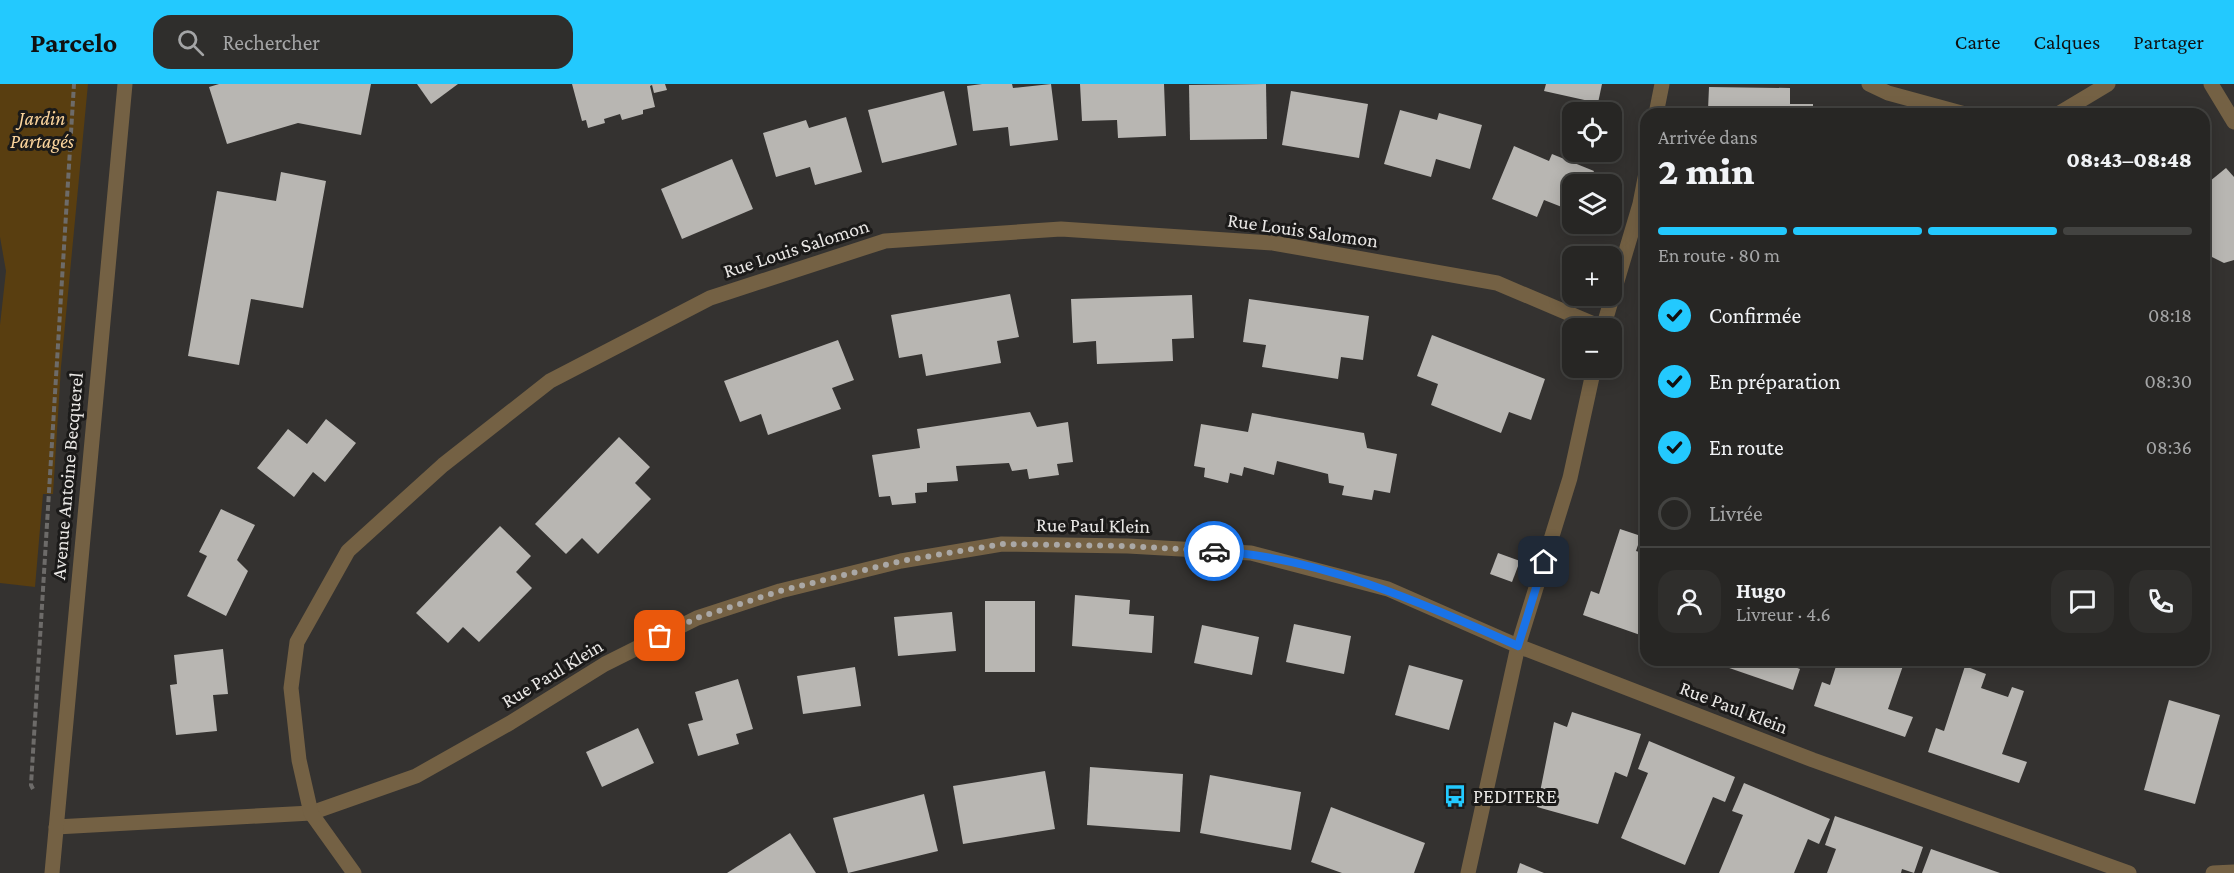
<!DOCTYPE html>
<html lang="fr">
<meta charset="utf-8">
<style>
:root{--surface:#272624;--page:#2f2e2c;--text:#f1f3f6;--muted:#a4a5a6;--line:#434341;--accent:#23c9fe}
body{margin:0;font-family:"Crimson Pro",serif;background:var(--page);color:var(--text);height:100vh;display:flex;flex-direction:column;font-size:22px;white-space:nowrap}
*{box-sizing:border-box;margin:0}
p{font-size:20px;color:var(--muted)}
.icon{flex:none;width:33px;height:33px;fill:none;stroke:currentColor;stroke-width:2;stroke-linecap:round;stroke-linejoin:round}
.map{position:relative;flex:1;overflow:hidden}
.sheet{position:absolute;left:1640px;top:24px;width:570px;height:558px;display:flex;flex-direction:column;background:var(--surface);border-radius:18px;box-shadow:0 3px 15px #0003,0 0 0 2px var(--line)}
.sheet>*{flex:none}
.tools{position:absolute;left:1562px;top:18px;display:grid;gap:12px}
.tools a{display:grid;place-items:center;width:60px;height:60px;border-radius:12px;background:var(--surface);box-shadow:0 3px 15px #0003,0 0 0 2px var(--line);font-size:30px}
.pin{position:absolute;display:grid;place-items:center;width:51px;height:51px;color:#fff;margin:-26px;border-radius:12px;box-shadow:0 3px 9px #0006}
.courier{position:absolute;display:grid;place-items:center;width:60px;height:60px;margin:-30px;border:4px solid #1a73e8;border-radius:50%;background:#fff;color:#222;box-shadow:0 2px 8px #0007}
.headline em{font-style:normal;font-weight:800}
.headline div{display:flex;flex-direction:column-reverse}
.headline{display:flex;align-items:center;justify-content:space-between;height:102px;padding:0 18px}
h1{font-size:39px;font-weight:800;line-height:45px}
.bar{display:grid;grid-template-columns:repeat(4,1fr);gap:9px 6px;align-content:center;height:72px;padding:0 18px}
.bar i{height:8px;border-radius:4px;background:var(--line)}
.bar .current{background:var(--accent)}
.bar p{grid-column:span 4}
.line{display:flex;align-items:center;gap:15px;padding:0 18px;border-top:2px solid var(--line)}
.line div{flex:1}
.round{display:grid;place-items:center;flex:none;width:63px;height:63px;border-radius:18px;background:var(--page)}
ol{padding:0 18px;list-style:none}
li{display:flex;align-items:center;gap:18px;height:66px}
li p{margin-inline-start:auto}
li .icon{padding:6px;border-radius:50%;background:var(--accent);color:#111;stroke-width:4}
li:last-child{color:var(--muted)}
li i{width:33px;height:33px;border:3px solid var(--line);border-radius:50%}
header{display:flex;align-items:center;gap:36px;box-sizing:border-box;height:84px;padding:0 30px;background:var(--accent);color:#111}
header strong{font-size:28px}
nav{display:flex;gap:33px;margin-inline-start:auto;font-size:21px}
.search{width:420px;height:54px;background:var(--page);display:flex;align-items:center;gap:15px;box-sizing:border-box;padding:0 21px;border-radius:18px;color:var(--muted);font-size:22px}
.map>svg:first-child{display:block}
.green{fill:#593e10}
.building{fill:#b8b6b2}
.lines{fill:none;stroke-linecap:round;stroke-linejoin:round}
.path{stroke:#6d6b69;stroke-width:4;stroke-dasharray:6 3;stroke-linecap:butt}
.minor{stroke:#746144;stroke-width:15}
.done{stroke:#aaa8a6;stroke-width:6;stroke-dasharray:0 10.8}
.route{stroke:#1a73e8;stroke-width:8}
.labels{text-anchor:middle;dominant-baseline:central;stroke-width:6;stroke-linejoin:round;paint-order:stroke}
.park-label{font-size:20px;font-style:italic;fill:#fbd49c;stroke:#1b1a19}
.street-label{font-size:20px;fill:#e9e7e5;stroke:#1b1a19}
.poi-label{font-size:20px;fill:#e9e7e5;stroke:#1b1a19;text-anchor:start}
</style>
<header>
<strong>Parcelo</strong>
<div class="search"><svg class="icon" aria-label="search" viewBox="0 0 24 24"><circle cx="10" cy="10" r="6"/><path d="M15 15l6 6"/></svg>Rechercher</div>
<nav><a>Carte</a><a>Calques</a><a>Partager</a></nav>
</header>
<div class="map">
<svg width="2234" height="789" viewBox="0 0 2234 789">
<rect width="100%" height="100%" fill="#343230"/>
<!-- green -->
<path class="green" d="M0,0H88L61,283L53,410H43L35,503L0,499V241L6,187L0,153Z"/>
<!-- building -->
<g class="building">
<path d="M219,0H371L361,51L298,39L227,60L209,3Z"/>
<path d="M417,0H458L431,20Z"/>
<path d="M572,0H665L667,6L654,9L652,1L650,2L655,23L643,26V30L622,36L620,30L604,35L605,39L588,44L586,36L582,37Z"/>
<path d="M982,0H1012L1013,4L1051,0L1058,56L1010,62L1008,43L973,47L967,2Z"/>
<path d="M1080,0H1164L1166,52L1118,54L1117,36L1082,37Z"/>
<path d="M1266,0L1267,55L1190,56L1189,1Z"/>
<path d="M1546,0H1602L1598,19L1544,7Z"/>
<path d="M1709,3L1790,4V20H1813V30H1725V27L1708,26Z"/>
<path d="M944,7L957,61L882,79L868,26Z"/>
<path d="M1291,7L1368,20L1359,74L1282,61Z"/>
<path d="M1400,26L1437,36L1439,29L1482,41L1470,85L1436,75L1431,93L1384,80Z"/>
<path d="M846,33L862,88L815,101L810,83L776,93L763,49L806,36L809,44Z"/>
<path d="M1514,62L1549,77L1552,70L1594,87L1588,100H1572V127L1544,116L1537,133L1492,115Z"/>
<path d="M732,75L753,125L682,155L661,105Z"/>
<path d="M2226,84L2234,93V176L2224,179L2204,169V102Z"/>
<path d="M281,88L326,97L303,224L251,215L239,281L188,272L217,107L276,117Z"/>
<path d="M1010,210L1019,253L997,257L1001,279L926,292L922,270L899,274L891,231Z"/>
<path d="M1192,211L1194,254L1172,255L1173,277L1097,280L1096,257L1073,259L1071,215Z"/>
<path d="M1249,215L1369,232L1363,276L1341,273L1338,295L1262,283L1266,261L1243,258Z"/>
<path d="M1432,251L1545,295L1531,336L1509,328L1501,349L1431,321L1438,300L1417,292Z"/>
<path d="M838,256L854,296L832,304L841,325L768,351L761,330L740,338L724,297Z"/>
<path d="M1030,328L1037,343L1068,338L1073,378L1057,380L1059,391L1029,395L1027,385L1012,387L1009,379L956,382L958,397L927,399V408L915,409L916,419L892,421L890,412L879,413L872,371L920,364L917,345Z"/>
<path d="M1252,329L1364,349L1367,364L1397,370L1390,409L1374,406L1372,416L1342,411L1344,402L1329,399L1328,390L1277,377L1274,391L1244,383L1242,392L1230,389L1228,399L1204,393L1205,384L1194,382L1201,340L1248,348Z"/>
<path d="M326,335L356,359L325,398L313,388L294,413L257,384L288,345L307,360Z"/>
<path d="M619,353L650,383L635,399L651,415L598,470L582,454L566,470L535,440Z"/>
<path d="M221,425L255,441L237,476L248,487L226,532L187,512L207,472L199,468Z"/>
<path d="M500,442L531,472L516,488L532,504L479,558L463,543L448,559L416,529Z"/>
<path d="M1620,445L1641,452L1636,467L1646,470V553L1583,531L1591,507L1599,510Z"/>
<path d="M1498,469L1520,477L1512,498L1490,490Z"/>
<path d="M1075,511L1130,516L1129,530L1154,532L1152,569L1072,562Z"/>
<rect x="985" y="517" width="50" height="71"/>
<path d="M952,528L956,567L898,572L894,533Z"/>
<path d="M1294,540L1351,552L1344,590L1286,578Z"/>
<path d="M1202,541L1259,553L1252,591L1194,579Z"/>
<path d="M223,565L228,610L213,611L217,647L176,651L170,601L177,600L174,571Z"/>
<path d="M1706,576H1776L1800,585L1793,606Z"/>
<path d="M1838,576H1905L1888,625L1913,633L1905,653L1814,622L1822,598L1830,601Z"/>
<path d="M1409,581L1463,596L1449,646L1395,631Z"/>
<path d="M1965,582L1986,590L1981,604L2008,613L2012,603L2024,607L2002,670L2027,678L2019,699L1928,668L1936,644L1944,647Z"/>
<path d="M855,583L861,622L803,630L797,592Z"/>
<path d="M738,595L753,645L736,650L739,660L698,672L688,640L703,636L695,608Z"/>
<path d="M2169,616L2220,631L2195,720L2144,706Z"/>
<path d="M1572,628L1641,650L1627,693L1615,688L1598,740L1537,723L1554,638L1567,643Z"/>
<path d="M638,644L654,679L602,703L586,668Z"/>
<path d="M1649,657L1735,693L1725,718L1713,713L1685,781L1621,754L1648,689L1638,685Z"/>
<path d="M1090,683L1183,690L1180,748L1087,741Z"/>
<path d="M1045,687L1055,745L963,760L953,702Z"/>
<path d="M1210,691L1301,708L1291,766L1200,749Z"/>
<path d="M1744,699L1830,735L1819,760L1808,755L1794,789H1719L1743,731L1732,727Z"/>
<path d="M924,710L938,767L848,789L833,734Z"/>
<path d="M1331,723L1425,759L1414,789H1342L1311,778Z"/>
<path d="M1835,732L1923,763L1914,789L1902,785L1901,789H1827L1836,765L1825,761Z"/>
<path d="M790,749L816,789H727Z"/>
<path d="M1931,765L2000,789H1922Z"/>
<path d="M1520,779L1544,789H1517Z"/>
</g>
<g class="lines">
<!-- path -->
<path class="path" d="M33,705L31,701L74,0"/>
<!-- minor -->
<g class="minor">
<path d="M1869,0L1888,9L1965,30"/>
<path d="M2211,0L2234,38"/>
<path d="M1656,30L1662,0"/>
<path d="M2058,30L2108,0"/>
<path d="M1603,244L1640,120L1646,89"/>
<path d="M56,743L311,729L416,692L510,639L605,580L697,534L780,507L901,477L1002,460L1128,462L1251,469L1388,505L1518,562L1813,676L2129,789"/>
<path d="M52,789L125,0"/>
<path d="M354,789L311,729L299,676L291,604L297,558L348,467L443,381L550,297L710,214L885,157L1061,145L1273,159L1497,199L1603,244"/>
<path d="M1468,789L1518,562L1570,394L1594,284"/>
<path d="M2213,789L2234,788"/>
</g>
</g>
<g class="lines">
<!-- done -->
<path class="done" d="M660,552L697,534L780,507L901,477L1002,460L1128,462L1214,467"/>
<!-- route -->
<path class="route" d="M1214,467C1321,473 1422,519 1518,562L1544,478"/>
</g>
<!-- icons -->
<defs>
<g id="bus-bare" transform="scale(1.8)"><path d="M-5-6H5V4H4V6H2V4H-2V6H-4V4H-5ZM-3.5-4V0h7V-4ZM-3.5 1.2v1.5H-2V1.2ZM2 1.2v1.5H3.5V1.2Z" fill="#23c9fe" stroke="#1b1a19" stroke-width="2.5" paint-order="stroke"/></g>
</defs>
<g fill-rule="evenodd">
<use href="#bus-bare" x="1455" y="712"/>
</g>
<g class="labels">
<!-- park labels -->
<g class="park-label">
<text x="42" y="34">Jardin<tspan x="42" dy="23">Partagés</tspan></text>
</g>
<!-- street labels -->
<g class="street-label">
<text transform="translate(1303 146) rotate(8)">Rue Louis Salomon</text>
<text transform="translate(796 164) rotate(-18)">Rue Louis Salomon</text>
<text transform="translate(67 392) rotate(-85)">Avenue Antoine Becquerel</text>
<text transform="translate(1093 441) rotate(1)">Rue Paul Klein</text>
<text transform="translate(552 589) rotate(-31)">Rue Paul Klein</text>
<text transform="translate(1734 623) rotate(21)">Rue Paul Klein</text>
</g>
<!-- poi labels -->
<g class="poi-label">
<text x="1473" y="712">PEDITERE</text>
</g>
</g>
</svg>
<div class="tools">
<a><svg class="icon" aria-label="locate" viewBox="0 0 24 24"><circle cx="12" cy="12" r="6"/><path d="M12 2v4M12 18v4M2 12h4M18 12h4"/></svg></a>
<a><svg class="icon" aria-label="layers" viewBox="0 0 24 24"><path d="M12 4l9 5-9 5-9-5zM3 14l9 5 9-5"/></svg></a>
<a>+</a>
<a>−</a>
</div>
<div class="pin" style="left:660px;top:552px;background:#ea580c"><svg class="icon" aria-label="bag" viewBox="0 0 24 24"><path d="M5 8h14l-1 12H6zM9 8a3 3 0 0 1 6 0"/></svg></div>
<div class="pin" style="left:1544px;top:478px;background:#1f2937"><svg class="icon" aria-label="home" viewBox="0 0 24 24"><path d="M3 11l9-7 9 7M6 9v11h12V9"/></svg></div>
<div class="courier" style="left:1214px;top:467px"><svg class="icon" aria-label="car" viewBox="0 0 24 24"><path d="M5 17H2v-5l4-1 3-4h7l3 4 3 1v5h-3M9 17h6M6 11h13"/><circle cx="7" cy="17" r="2"/><circle cx="17" cy="17" r="2"/></svg></div>
<section class="sheet">
<div class="headline"><div><h1>2 min</h1><p>Arrivée dans</p></div><em>08:43–08:48</em></div>
<div class="bar"><i class="current"></i><i class="current"></i><i class="current"></i><i></i><p>En route · 80 m</p></div>
<ol>
<li><svg class="icon" aria-label="check" viewBox="0 0 24 24"><path d="M5 12l5 5 9-10"/></svg>Confirmée<p>08:18</p></li>
<li><svg class="icon" aria-label="check" viewBox="0 0 24 24"><path d="M5 12l5 5 9-10"/></svg>En préparation<p>08:30</p></li>
<li><svg class="icon" aria-label="check" viewBox="0 0 24 24"><path d="M5 12l5 5 9-10"/></svg>En route<p>08:36</p></li>
<li><i></i>Livrée</li>
</ol>
<div class="line" style="height:108px"><a class="round"><svg class="icon" aria-label="person" viewBox="0 0 24 24"><circle cx="12" cy="8" r="4"/><path d="M4 21q1-7 8-7t8 7"/></svg></a><div><b>Hugo</b><p>Livreur · 4.6</p></div><a class="round"><svg class="icon" aria-label="chat" viewBox="0 0 24 24"><path d="M4 5h16v11H9l-5 4z"/></svg></a><a class="round"><svg class="icon" aria-label="phone" viewBox="0 0 24 24"><path d="M5 4h4l2 5-3 2q2 4 5 5l2-3 5 2v4C11 20 4 13 5 4z"/></svg></a></div>
</section>
</div>
